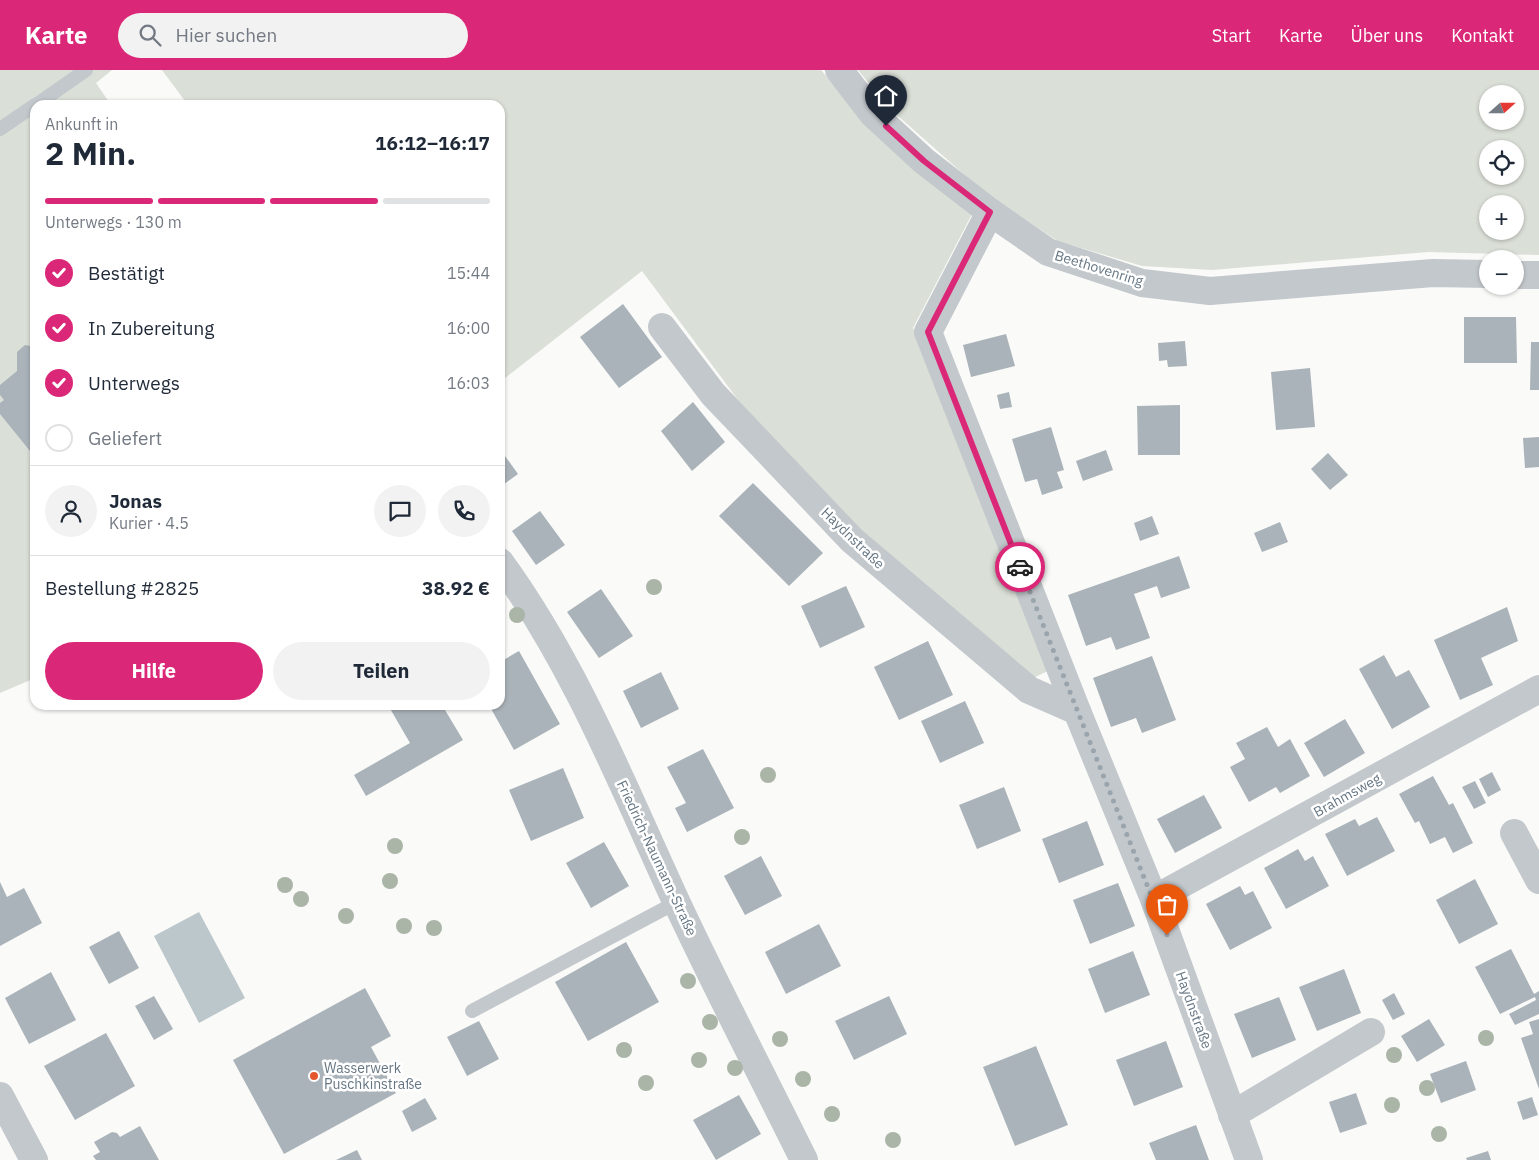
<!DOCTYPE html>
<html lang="de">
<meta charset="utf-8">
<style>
:root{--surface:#fff;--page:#f2f2f3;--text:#1f2937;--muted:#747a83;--line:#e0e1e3;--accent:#db2777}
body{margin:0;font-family:"IBM Plex Sans",sans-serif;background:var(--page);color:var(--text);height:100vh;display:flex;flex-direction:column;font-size:19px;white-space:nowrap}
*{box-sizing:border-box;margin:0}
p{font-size:16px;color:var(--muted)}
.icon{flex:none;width:28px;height:28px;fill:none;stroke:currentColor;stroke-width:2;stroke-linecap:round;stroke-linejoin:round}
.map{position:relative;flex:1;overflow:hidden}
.details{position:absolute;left:30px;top:30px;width:475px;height:610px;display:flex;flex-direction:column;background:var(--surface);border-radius:15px;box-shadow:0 1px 4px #0004}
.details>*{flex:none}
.needle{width:32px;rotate:69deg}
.controls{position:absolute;left:1479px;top:15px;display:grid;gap:10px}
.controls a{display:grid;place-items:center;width:45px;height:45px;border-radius:50%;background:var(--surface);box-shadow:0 1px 4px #0004;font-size:25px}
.pin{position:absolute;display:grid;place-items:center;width:42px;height:42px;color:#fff;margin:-51px -21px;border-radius:50% 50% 50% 0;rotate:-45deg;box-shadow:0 0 5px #0007}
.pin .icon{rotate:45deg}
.courier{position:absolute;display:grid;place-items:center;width:50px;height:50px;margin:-25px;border:4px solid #db2777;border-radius:50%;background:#fff;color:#222;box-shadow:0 1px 6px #0007}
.overview em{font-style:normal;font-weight:700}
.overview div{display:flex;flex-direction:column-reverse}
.overview{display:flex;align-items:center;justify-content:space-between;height:85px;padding:0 15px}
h1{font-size:32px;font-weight:700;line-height:38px}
.bar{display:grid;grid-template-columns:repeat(4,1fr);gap:8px 5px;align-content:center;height:60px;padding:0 15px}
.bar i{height:6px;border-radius:4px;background:var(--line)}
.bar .on{background:var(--accent)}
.bar p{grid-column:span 4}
.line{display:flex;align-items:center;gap:12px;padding:0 15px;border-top:1px solid var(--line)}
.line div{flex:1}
.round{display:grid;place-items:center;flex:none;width:52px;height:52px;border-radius:26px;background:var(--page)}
ol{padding:0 15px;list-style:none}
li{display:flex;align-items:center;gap:15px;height:55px}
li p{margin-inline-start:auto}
li .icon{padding:5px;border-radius:50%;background:var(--accent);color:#fff;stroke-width:4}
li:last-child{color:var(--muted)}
li i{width:28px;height:28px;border:2px solid var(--line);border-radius:50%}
.action{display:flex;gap:10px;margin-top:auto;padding:10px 15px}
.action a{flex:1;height:58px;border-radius:30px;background:var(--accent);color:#fff;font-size:20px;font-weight:700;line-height:58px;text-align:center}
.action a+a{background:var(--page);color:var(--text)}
header{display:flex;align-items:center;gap:30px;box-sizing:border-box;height:70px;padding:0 25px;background:var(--accent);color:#fff}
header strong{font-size:24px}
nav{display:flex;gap:28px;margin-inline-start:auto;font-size:18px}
.search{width:350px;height:45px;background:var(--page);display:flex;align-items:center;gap:12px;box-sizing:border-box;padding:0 18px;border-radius:28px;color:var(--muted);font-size:19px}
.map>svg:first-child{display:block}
.green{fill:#dadfd7;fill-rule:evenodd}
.water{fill:#bbc7cb}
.building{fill:#aab3b9}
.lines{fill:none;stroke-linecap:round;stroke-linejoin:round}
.service{stroke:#c3c8cc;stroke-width:14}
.minor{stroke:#c3c8cc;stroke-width:28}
.tree{fill:#aab4a7}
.done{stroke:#99a4ac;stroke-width:5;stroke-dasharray:0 9}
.route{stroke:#db2777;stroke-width:6}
.poi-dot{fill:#e4572e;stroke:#fff;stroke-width:2}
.labels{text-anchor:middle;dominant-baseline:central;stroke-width:5;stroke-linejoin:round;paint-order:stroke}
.street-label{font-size:14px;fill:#657683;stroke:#fff}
.poi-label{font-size:14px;fill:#657683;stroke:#fff;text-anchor:start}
</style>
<header>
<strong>Karte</strong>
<div class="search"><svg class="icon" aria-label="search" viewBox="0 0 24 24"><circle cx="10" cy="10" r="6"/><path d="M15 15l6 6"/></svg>Hier suchen</div>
<nav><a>Start</a><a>Karte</a><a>Über uns</a><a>Kontakt</a></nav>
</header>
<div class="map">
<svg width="1539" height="1090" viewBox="0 0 1539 1090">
<rect width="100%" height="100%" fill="#fafaf8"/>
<!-- green -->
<g class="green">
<path d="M0,0H112L96,13L111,35H35V608L0,623Z"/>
<path d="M162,0H821L867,56L972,144L913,258L1052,599L1029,610L861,465L759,358L642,201L500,312V35H188Z"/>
<path d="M858,0H1539V185L1428,182L1212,200L1142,196L1058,171L985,123L889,38ZM1488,24H1515V51H1488ZM1488,79H1515V106H1488ZM1488,134H1515V161H1488Z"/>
</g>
<!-- water -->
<path class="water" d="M199,842L245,928L199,953L154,866Z"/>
<!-- building -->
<g class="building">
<path d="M623,234L662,287L619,318L580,267Z"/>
<path d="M1464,247H1516L1517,293H1464Z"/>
<path d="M1006,264L1015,296L971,307L963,275Z"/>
<path d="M1185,271L1187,296L1168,297L1167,290L1159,291L1158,273Z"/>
<path d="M1531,272H1539V320H1530Z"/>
<path d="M25,275L35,277V378L30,381L0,344V333L4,330L0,325V315L17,301V282Z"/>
<path d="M1310,298L1315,357L1276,360L1271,302Z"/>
<path d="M1009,322L1012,337L1000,339L997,325Z"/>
<path d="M693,332L725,372L692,401L661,361Z"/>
<path d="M1180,335V385H1138L1137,336Z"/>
<path d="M1051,357L1064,400L1057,402L1063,418L1042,425L1037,409L1025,412L1012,369Z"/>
<path d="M1539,367V397L1525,398L1523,368Z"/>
<path d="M500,379L518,404L500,417Z"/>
<path d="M1106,380L1113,400L1083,411L1076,391Z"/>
<path d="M1328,383L1348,405L1330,420L1311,399Z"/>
<path d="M753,413L823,483L789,516L719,446Z"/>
<path d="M540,441L565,475L536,495L512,461Z"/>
<path d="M1152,446L1159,464L1140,471L1134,453Z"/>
<path d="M1280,452L1288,472L1262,482L1254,463Z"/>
<path d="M1179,486L1190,518L1161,528L1157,516L1134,524L1150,568L1116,580L1111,567L1086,576L1068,525Z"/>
<path d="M846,516L865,557L820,578L801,536Z"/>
<path d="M601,519L633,566L599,588L567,542Z"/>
<path d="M1507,537L1518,571L1481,588L1493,615L1460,630L1434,570Z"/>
<path d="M928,571L953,625L899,650L874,597Z"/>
<path d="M519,581L560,654L514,680L489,635H500V592Z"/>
<path d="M1384,585L1396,607L1409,600L1430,637L1392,659L1359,599Z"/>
<path d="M1152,586L1176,650L1142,663L1136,648L1111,657L1093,608Z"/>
<path d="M661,602L679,639L641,658L623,621Z"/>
<path d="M965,631L984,673L940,693L921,651Z"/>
<path d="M388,635H442L463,670L366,726L354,705L410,673Z"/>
<path d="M1345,649L1365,683L1324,707L1304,673Z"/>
<path d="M1267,657L1278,677L1290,669L1310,706L1280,723L1276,717L1249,732L1230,697L1245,689L1236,673Z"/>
<path d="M703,679L734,738L687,762L675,738L686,733L667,697Z"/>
<path d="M563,698L584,748L531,771L509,720Z"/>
<path d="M1492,702L1501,720L1488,727L1479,709Z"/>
<path d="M1433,706L1449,735L1453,733L1473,773L1453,783L1445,767L1430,774L1419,751L1415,753L1399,724Z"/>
<path d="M1475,711L1486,733L1474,739L1462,717Z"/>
<path d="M1004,717L1021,761L977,779L959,735Z"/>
<path d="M1204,725L1222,758L1175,783L1157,749Z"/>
<path d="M1377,747L1395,781L1347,806L1325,764L1355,749L1359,756Z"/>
<path d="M1087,751L1104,795L1059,813L1042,769Z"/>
<path d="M604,772L629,816L591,838L566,793Z"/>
<path d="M1298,779L1305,791L1313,786L1329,816L1286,839L1264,798Z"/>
<path d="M761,786L782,826L745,845L724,806Z"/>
<path d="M1475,809L1498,854L1459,874L1436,830Z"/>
<path d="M0,812L7,827L24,818L42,853L0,876Z"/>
<path d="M1118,813L1135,856L1090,874L1073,830Z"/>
<path d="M1240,816L1245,825L1253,821L1272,858L1230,880L1206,834Z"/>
<path d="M819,854L841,896L786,924L765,882Z"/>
<path d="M119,861L139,898L109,914L89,877Z"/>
<path d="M626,872L659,932L588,971L555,912Z"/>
<path d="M1511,879L1534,924L1539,921V944L1515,955L1509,944L1536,930L1535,927L1500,944L1475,897Z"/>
<path d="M1133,881L1150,925L1105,943L1088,899Z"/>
<path d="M1344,899L1361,943L1317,961L1299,917Z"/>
<path d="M51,902L76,950L29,974L5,928Z"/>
<path d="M365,918L391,966L371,977L396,1023L284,1084L233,990Z"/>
<path d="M1394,923L1405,944L1393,950L1382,930Z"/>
<path d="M154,926L173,959L154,970L135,936Z"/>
<path d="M889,926L907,964L854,990L835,951Z"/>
<path d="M1279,927L1296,970L1252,988L1234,944Z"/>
<path d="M1429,949L1445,975L1417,992L1401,966Z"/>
<path d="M1539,949V1019L1521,968L1533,964L1529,952Z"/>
<path d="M479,951L499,989L467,1006L447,967Z"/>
<path d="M106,963L135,1016L75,1050L44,996Z"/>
<path d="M1166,971L1183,1017L1134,1036L1116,990Z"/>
<path d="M1036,976L1068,1055L1015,1076L983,997Z"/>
<path d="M1466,991L1476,1020L1441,1033L1430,1004Z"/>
<path d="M1356,1023L1367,1054L1340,1063L1329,1032Z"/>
<path d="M739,1025L761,1064L716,1090L693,1050Z"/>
<path d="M1532,1027L1538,1045L1523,1050L1517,1032Z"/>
<path d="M425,1028L437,1049L412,1062L402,1041Z"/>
<path d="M1196,1055L1209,1090H1156L1149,1073Z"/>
<path d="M140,1056L159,1090H96L93,1086L100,1082L94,1072L112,1062L117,1063L120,1067Z"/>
<path d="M357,1080L362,1090H336Z"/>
<path d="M1488,1081L1491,1090H1467L1466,1088Z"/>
</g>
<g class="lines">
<!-- service -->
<g class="service">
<path d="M36,35L86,0"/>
<path d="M0,59L35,35"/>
<path d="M472,941L677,832"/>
</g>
<!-- minor -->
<g class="minor">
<path d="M839,0L873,44L924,91L990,142L1048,182L1142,213L1210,221L1433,203L1488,204"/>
<path d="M990,142L928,262L1077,641L1154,829L1249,1090"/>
<path d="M1515,205H1539"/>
<path d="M662,257L713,324L852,470L1029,620L1077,641"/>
<path d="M500,492C575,595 622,714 675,829C716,917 761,1003 804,1090"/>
<path d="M1514,763L1539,810"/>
<path d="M1154,829L1539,619"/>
<path d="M0,1026L34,1090"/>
<path d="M1232,1045L1371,962"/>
</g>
</g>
<!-- trees -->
<g class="tree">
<circle cx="654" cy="517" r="8"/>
<circle cx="517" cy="545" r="8"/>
<circle cx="768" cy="705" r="8"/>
<circle cx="742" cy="767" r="8"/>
<circle cx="395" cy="776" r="8"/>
<circle cx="390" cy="811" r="8"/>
<circle cx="285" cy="815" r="8"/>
<circle cx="301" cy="829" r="8"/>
<circle cx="346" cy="846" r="8"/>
<circle cx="404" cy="856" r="8"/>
<circle cx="434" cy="858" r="8"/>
<circle cx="688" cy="911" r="8"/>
<circle cx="710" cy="952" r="8"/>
<circle cx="1486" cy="968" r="8"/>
<circle cx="780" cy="969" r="8"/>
<circle cx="624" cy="980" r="8"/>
<circle cx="1394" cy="985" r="8"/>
<circle cx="699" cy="990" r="8"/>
<circle cx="735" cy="998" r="8"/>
<circle cx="803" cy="1009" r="8"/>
<circle cx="646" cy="1013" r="8"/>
<circle cx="1427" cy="1018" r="8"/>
<circle cx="1392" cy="1035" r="8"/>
<circle cx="832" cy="1044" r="8"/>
<circle cx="1439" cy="1064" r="8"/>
<circle cx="893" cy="1070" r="8"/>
</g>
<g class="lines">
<!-- done -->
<path class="done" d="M1020,497L1167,865"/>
<!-- route -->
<path class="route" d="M886,56L924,91L990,142L928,262L1020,497"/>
</g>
<!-- markers -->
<circle class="poi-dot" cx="314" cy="1006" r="5"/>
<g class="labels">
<!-- street labels -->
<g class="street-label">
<text transform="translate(1099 198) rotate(17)">Beethovenring</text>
<text transform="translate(853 468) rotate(44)">Haydnstraße</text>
<text transform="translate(1347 725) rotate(-29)">Brahmsweg</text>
<text transform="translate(657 788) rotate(65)">Friedrich-Naumann-Straße</text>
<text transform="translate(1194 940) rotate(70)">Haydnstraße</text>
</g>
<!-- poi labels -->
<g class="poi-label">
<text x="324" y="998">Wasserwerk<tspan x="324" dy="16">Puschkinstraße</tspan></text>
</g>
</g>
</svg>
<div class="controls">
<a><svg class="needle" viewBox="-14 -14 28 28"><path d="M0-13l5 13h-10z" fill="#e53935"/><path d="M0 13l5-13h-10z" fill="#747a83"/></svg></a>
<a><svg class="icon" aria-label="locate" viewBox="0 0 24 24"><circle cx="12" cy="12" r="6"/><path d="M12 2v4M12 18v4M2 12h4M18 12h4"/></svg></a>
<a>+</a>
<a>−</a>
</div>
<div class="pin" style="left:1167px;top:865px;background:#ea580c"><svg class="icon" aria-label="bag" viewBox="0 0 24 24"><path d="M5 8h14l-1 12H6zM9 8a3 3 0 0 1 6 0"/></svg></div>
<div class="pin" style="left:886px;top:56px;background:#1f2937"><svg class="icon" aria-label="home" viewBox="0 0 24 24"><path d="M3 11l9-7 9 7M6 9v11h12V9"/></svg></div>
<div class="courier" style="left:1020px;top:497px"><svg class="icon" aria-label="car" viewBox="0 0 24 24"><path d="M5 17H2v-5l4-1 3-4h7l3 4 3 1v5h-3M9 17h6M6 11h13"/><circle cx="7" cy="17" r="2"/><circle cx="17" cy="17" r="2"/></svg></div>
<section class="details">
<div class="overview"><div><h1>2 Min.</h1><p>Ankunft in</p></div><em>16:12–16:17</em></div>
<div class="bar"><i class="on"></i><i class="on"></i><i class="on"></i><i></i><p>Unterwegs · 130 m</p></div>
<ol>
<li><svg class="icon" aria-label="check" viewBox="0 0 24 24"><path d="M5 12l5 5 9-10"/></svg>Bestätigt<p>15:44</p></li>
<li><svg class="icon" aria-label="check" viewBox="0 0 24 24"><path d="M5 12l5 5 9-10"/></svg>In Zubereitung<p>16:00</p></li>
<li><svg class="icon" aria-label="check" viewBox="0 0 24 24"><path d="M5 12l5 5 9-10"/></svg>Unterwegs<p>16:03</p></li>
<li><i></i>Geliefert</li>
</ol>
<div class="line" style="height:90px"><a class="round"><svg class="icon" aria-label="person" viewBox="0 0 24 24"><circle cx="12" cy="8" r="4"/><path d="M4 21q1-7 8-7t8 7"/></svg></a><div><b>Jonas</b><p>Kurier · 4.5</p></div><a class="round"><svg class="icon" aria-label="chat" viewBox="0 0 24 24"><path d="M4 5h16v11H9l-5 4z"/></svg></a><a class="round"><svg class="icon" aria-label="phone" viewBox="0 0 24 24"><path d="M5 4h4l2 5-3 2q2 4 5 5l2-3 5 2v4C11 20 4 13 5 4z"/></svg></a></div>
<div class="line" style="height:65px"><div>Bestellung #2825</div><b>38.92 €</b></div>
<div class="action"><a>Hilfe</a><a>Teilen</a></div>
</section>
</div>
